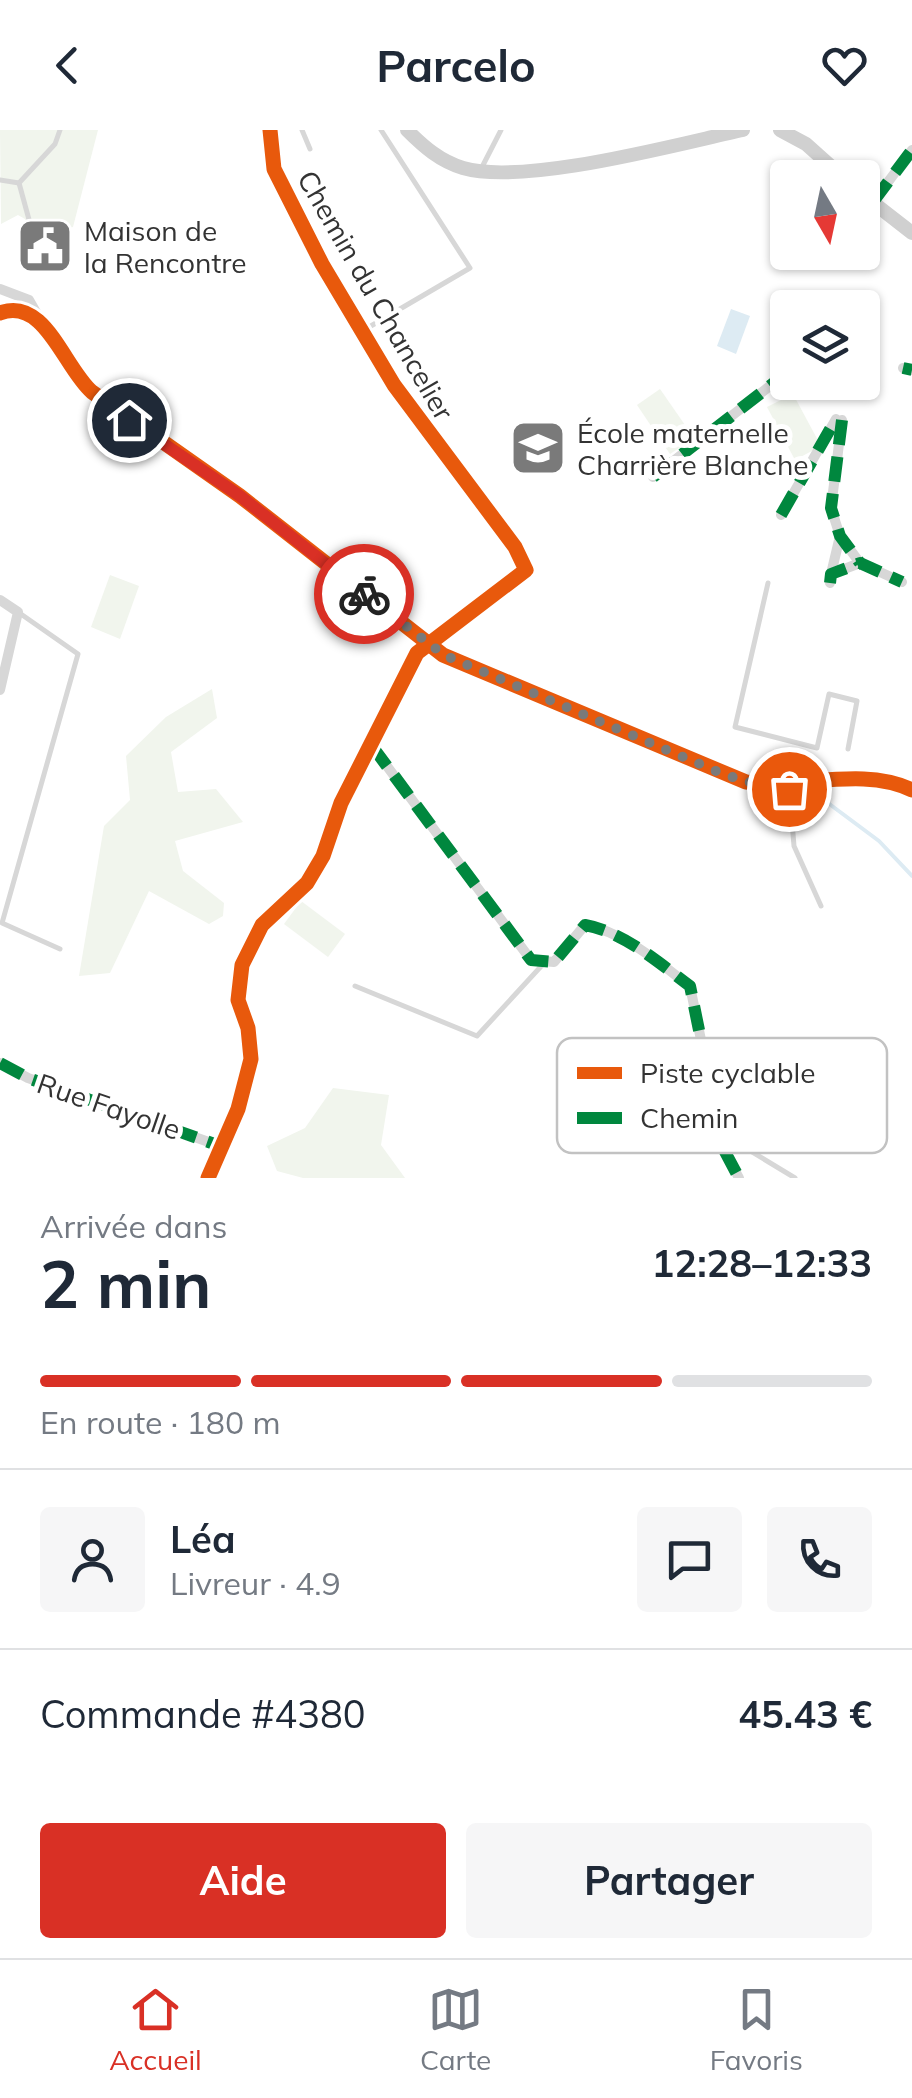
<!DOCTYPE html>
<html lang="fr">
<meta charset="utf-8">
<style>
:root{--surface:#fff;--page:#f6f6f7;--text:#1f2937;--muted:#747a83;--line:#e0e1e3;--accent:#d93025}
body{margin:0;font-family:Mulish,sans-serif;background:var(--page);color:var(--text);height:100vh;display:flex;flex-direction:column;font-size:38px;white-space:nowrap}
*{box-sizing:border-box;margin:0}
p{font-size:32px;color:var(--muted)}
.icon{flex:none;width:55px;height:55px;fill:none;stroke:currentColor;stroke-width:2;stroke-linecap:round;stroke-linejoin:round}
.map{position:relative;height:1048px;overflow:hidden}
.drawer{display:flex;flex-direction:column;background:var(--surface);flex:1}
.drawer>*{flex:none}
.needle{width:65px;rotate:171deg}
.controls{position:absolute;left:770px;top:30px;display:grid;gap:20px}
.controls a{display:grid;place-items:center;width:110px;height:110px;border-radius:10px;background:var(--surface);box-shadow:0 2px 8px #0004;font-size:50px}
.pin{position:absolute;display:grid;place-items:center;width:85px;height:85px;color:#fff;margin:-42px;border:5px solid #fff;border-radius:50%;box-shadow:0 2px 10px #0007}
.courier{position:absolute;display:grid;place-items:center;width:100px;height:100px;margin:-50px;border:8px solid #d93025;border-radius:50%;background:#fff;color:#222;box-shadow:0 2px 12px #0007}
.overview em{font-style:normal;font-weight:700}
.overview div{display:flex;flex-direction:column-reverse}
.overview{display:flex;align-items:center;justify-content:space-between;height:170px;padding:0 40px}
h1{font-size:65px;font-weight:700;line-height:75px}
.bar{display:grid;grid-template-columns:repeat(4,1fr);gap:15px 10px;align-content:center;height:120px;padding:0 40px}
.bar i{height:12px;border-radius:8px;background:var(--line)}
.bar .active{background:var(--accent)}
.bar p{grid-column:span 4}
.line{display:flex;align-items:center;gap:25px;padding:0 40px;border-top:2px solid var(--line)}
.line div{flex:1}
.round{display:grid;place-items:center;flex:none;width:105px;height:105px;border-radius:10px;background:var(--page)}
.cta{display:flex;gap:20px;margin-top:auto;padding:20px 40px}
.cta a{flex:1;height:115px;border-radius:10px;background:var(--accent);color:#fff;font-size:40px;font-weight:700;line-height:115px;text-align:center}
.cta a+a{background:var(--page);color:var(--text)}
header{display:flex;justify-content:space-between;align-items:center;height:130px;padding:0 40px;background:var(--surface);font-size:45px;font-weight:700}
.tab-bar{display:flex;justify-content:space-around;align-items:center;height:140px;border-top:2px solid var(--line);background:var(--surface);font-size:28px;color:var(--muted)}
.tab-bar a{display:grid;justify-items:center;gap:5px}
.tab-bar .active{color:var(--accent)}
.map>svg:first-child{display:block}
.green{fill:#f1f5ed}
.water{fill:#ddebf3}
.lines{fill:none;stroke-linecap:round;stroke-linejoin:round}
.stream{stroke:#ddebf3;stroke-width:4}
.lane{stroke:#d7d7d7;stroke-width:5}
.street{stroke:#d7d7d7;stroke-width:10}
.secondary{stroke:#d0d0d0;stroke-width:14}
.quiet{stroke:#00873e;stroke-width:12;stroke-dasharray:25 12;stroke-linecap:butt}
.cycleway-casing{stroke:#fff;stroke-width:21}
.cycleway{stroke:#e8590c;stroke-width:15}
.done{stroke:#7a7a7a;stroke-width:10;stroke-dasharray:0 18}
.route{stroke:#d93025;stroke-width:12}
.labels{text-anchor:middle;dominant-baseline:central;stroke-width:10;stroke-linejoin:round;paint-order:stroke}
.poi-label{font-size:28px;fill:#333;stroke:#fff;text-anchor:start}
.street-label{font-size:28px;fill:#333;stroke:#fff}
.key{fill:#fff;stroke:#c2c2c2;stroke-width:2.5}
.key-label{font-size:28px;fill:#333}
</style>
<header><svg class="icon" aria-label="back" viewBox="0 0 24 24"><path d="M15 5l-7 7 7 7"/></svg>Parcelo<svg class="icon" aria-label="heart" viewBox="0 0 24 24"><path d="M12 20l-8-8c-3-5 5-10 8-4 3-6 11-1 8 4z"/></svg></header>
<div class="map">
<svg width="912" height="1048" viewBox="0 0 912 1048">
<rect width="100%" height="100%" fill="#fff"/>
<!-- green -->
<g class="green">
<path d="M0,0H98L73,97L32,110L25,89L18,85L1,94Z"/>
<path d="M660,259L694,308L670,324L637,275Z"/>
<path d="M793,264L821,316L795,330L767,277Z"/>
<path d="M110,445L139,456L120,509L91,497Z"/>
<path d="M212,559L217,588L171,622L178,662L216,659L243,692L175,711L183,741L224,773L223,786L209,794L149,761L110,843L79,846L104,696L130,670L126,626L166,587Z"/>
<path d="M301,771L345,804L328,827L284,794Z"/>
<path d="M333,958L389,965L381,1015L405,1048H303L277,1041L267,1016L305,998Z"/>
</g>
<!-- water -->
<path class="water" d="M731,179L750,186L736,224L717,216Z"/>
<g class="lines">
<!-- stream -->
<path class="stream" d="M820,667L879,711L912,746"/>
<!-- lane -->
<g class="lane">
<path d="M302,0L310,19"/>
<path d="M481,39L501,0"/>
<path d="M0,50L19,53L55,14L60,0"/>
<path d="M19,53L31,97"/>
<path d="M364,200L470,138L381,0"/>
<path d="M768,453L735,597L817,618L829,564L857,571L848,619"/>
<path d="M18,482L78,524L2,793L60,819"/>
<path d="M789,655L794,716L821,776"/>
<path d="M355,856L477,906L545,832"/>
<path d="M723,1018L739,1014L795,1048"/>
</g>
<!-- street -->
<g class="street">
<path d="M873,72L912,20"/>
<path d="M0,159L29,170L68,238L92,262L240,366L436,520L746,652C799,659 863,636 912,660"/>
<path d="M0,183L20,180L40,192"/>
<path d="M903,238L912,240"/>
<path d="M842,290L831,378L840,406L860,433"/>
<path d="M653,347L784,245"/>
<path d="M781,385L836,289"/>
<path d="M831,444L840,406"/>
<path d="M830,453L831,444L860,433L902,452"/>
<path d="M0,470L18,482L0,560"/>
<path d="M372,616L531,830L554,832L585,795C624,802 659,833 690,856L723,1018L739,1048"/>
<path d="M0,933L28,948L220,1016"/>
<path d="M208,1048L238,979L251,929L248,898L238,870L242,835L262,795L307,753L323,726L341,673L417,523L526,440L515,417L394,255L322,134L274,39L270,0"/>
</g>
<!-- secondary -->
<g class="secondary">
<path d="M407,0C424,17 440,31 463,38C524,56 678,14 743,0"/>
<path d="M780,0L806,14L844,48"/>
<path d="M862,64L912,103"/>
</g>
<!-- quiet -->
<g class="quiet">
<path d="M873,72L912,20"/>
<path d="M903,238L912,240"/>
<path d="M842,290L831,378L840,406L860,433"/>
<path d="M653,347L784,245"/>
<path d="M781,385L836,289"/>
<path d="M830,453L831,444L860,433L902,452"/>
<path d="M372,616L531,830L554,832L585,795C624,802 659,833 690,856L723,1018L739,1048"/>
<path d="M0,933L28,948L220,1016"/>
</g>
<!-- cycleway casing -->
<g class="cycleway-casing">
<g id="cycleway">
<path d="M0,183C45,166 64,238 92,262L240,366L443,525L746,652C799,659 863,636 912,660"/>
<path d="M208,1048L238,979L251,929L248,898L238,870L242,835L262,795L307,753L323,726L341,673L417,523L526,440L515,417L394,255L322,134L274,39L270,0"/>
</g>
</g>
<!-- cycleway -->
<use href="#cycleway" class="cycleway"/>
</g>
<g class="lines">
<!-- done -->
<path class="done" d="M364,464L444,525L716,641L746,652L789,655V659"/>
<!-- route -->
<path class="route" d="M129,290L240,366L364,464"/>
</g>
<!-- icons -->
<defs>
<g id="civic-square" transform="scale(2.875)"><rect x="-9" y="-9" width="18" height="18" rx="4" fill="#7a7a7a" stroke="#fff"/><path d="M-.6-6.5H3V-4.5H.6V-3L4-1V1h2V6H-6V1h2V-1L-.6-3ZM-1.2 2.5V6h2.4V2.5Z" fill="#fff"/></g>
<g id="school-square" transform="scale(2.875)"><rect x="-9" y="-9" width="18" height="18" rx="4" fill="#7a7a7a" stroke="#fff"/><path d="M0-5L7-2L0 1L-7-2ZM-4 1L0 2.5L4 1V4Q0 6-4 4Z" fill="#fff"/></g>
</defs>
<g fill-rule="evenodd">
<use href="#civic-square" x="45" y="116"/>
<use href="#school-square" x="538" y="318"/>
</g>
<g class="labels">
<!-- poi labels -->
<g class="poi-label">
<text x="84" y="100">Maison de<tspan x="84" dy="32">la Rencontre</tspan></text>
<text x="577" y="302">École maternelle<tspan x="577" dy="32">Charrière Blanche</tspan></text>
</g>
<!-- street labels -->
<g class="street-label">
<text transform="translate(376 165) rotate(60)">Chemin du Chancelier</text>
<text transform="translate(109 976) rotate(19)">Rue Fayolle</text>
</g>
</g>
<!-- legend -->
<rect x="557" y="908" width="330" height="115" rx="15" class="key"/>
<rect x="577" y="937" width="45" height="12" fill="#e8590c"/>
<rect x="577" y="982" width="45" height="12" fill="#00873e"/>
<g class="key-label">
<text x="640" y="953">Piste cyclable</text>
<text x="640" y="998">Chemin</text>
</g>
</svg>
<div class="controls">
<a><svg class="needle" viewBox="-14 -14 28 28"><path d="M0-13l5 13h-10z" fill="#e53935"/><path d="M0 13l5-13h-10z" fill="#747a83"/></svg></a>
<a><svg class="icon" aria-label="layers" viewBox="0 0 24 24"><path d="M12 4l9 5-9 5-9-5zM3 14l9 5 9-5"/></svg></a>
</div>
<div class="pin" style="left:789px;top:659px;background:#ea580c"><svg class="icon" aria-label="bag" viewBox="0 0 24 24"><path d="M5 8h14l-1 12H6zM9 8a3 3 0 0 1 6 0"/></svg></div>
<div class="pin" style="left:129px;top:290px;background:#1f2937"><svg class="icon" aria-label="home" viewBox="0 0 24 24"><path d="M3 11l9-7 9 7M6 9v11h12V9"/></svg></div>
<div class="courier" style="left:364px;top:464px"><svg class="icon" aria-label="bike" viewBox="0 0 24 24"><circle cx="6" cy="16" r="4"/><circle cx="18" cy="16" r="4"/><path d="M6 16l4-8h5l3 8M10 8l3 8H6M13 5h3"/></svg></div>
</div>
<section class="drawer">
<div class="overview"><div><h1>2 min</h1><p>Arrivée dans</p></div><em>12:28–12:33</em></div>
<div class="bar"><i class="active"></i><i class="active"></i><i class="active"></i><i></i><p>En route · 180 m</p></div>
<div class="line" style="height:180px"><a class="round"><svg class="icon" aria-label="person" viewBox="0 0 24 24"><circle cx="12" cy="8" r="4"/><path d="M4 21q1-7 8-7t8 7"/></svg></a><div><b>Léa</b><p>Livreur · 4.9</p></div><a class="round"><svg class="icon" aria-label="chat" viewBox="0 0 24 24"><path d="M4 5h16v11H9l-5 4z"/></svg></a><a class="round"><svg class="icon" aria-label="phone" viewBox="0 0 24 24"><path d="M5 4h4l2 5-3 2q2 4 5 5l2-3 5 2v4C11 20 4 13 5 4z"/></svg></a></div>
<div class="line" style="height:130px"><div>Commande #4380</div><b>45.43 €</b></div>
<div class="cta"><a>Aide</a><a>Partager</a></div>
</section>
<nav class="tab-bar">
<a class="active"><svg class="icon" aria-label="home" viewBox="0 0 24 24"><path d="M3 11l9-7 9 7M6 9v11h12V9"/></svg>Accueil</a>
<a><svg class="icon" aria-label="map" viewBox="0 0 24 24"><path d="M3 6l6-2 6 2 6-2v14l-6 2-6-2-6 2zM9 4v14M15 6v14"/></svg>Carte</a>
<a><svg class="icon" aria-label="saved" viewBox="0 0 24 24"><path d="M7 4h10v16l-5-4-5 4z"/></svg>Favoris</a>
</nav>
